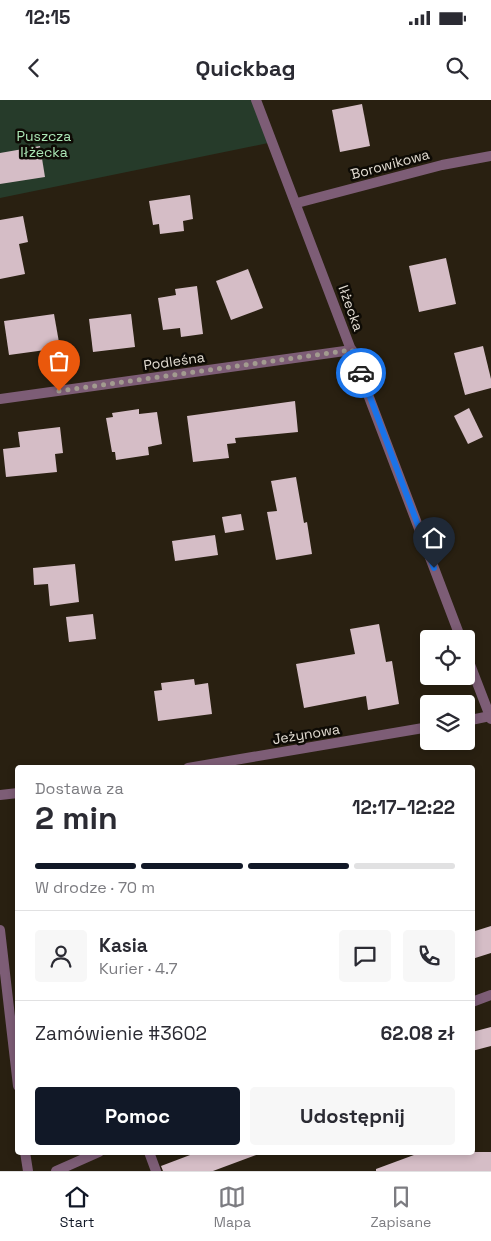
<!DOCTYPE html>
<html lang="pl">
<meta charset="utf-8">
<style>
:root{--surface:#fff;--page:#f7f7f7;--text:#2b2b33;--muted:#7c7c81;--line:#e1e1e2;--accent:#111827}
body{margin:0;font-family:"Space Grotesk",sans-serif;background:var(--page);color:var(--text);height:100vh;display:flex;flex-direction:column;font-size:19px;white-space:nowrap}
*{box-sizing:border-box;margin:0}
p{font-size:16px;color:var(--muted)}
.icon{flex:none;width:28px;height:28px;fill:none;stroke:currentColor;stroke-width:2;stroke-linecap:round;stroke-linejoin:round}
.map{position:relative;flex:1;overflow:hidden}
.side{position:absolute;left:15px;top:665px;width:460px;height:390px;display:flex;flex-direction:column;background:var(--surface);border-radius:5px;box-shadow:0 2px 8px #0003}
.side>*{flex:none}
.fabs{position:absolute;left:420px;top:530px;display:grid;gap:10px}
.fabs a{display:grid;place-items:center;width:55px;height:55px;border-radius:5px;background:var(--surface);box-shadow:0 2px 8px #0003;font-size:25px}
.pin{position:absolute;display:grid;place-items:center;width:42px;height:42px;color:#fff;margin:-51px -21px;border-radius:50% 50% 50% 0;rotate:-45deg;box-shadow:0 0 5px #0007}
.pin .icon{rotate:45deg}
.courier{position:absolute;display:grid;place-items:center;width:50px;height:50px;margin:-25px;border:4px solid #1a73e8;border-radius:50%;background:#fff;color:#222;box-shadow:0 1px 6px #0007}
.summary em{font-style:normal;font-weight:700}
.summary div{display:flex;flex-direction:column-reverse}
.summary{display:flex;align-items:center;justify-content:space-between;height:85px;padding:0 20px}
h1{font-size:32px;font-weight:700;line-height:38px}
.bar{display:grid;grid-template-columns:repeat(4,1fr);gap:8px 5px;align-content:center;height:60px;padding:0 20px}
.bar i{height:6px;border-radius:4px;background:var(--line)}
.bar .selected{background:var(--accent)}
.bar p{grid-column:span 4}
.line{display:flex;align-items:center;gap:12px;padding:0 20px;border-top:1px solid var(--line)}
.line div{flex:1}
.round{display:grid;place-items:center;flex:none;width:52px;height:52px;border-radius:5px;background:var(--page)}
.action{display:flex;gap:10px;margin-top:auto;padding:10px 20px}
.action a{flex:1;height:58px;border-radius:5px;background:var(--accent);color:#fff;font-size:20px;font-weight:700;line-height:58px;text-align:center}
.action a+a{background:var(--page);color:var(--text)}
.status{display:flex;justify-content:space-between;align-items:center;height:35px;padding:0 25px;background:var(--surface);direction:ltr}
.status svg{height:14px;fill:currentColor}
header{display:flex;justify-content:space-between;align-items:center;height:65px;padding:0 20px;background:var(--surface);font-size:22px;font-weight:700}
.tabs{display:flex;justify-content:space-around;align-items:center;height:70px;border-top:1px solid var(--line);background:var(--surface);font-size:14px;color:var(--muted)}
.tabs a{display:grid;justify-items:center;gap:2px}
.tabs .selected{color:var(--accent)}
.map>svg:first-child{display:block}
.green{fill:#263b2a}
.building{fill:#d5bdc6}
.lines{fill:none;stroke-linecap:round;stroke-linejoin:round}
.minor{stroke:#7d5d76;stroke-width:10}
.done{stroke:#a29b8f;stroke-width:5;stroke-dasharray:0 9}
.route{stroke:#1a73e8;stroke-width:6}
.labels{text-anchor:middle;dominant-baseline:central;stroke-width:5;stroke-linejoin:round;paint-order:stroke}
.park-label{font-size:14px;fill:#aae6b5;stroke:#0e0b05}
.street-label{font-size:14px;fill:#e3ddd3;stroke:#0e0b05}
</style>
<div class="status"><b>12:15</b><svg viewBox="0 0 49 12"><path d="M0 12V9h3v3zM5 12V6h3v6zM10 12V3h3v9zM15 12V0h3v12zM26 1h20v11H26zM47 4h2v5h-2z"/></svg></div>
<header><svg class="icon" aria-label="back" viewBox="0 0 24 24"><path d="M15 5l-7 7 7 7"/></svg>Quickbag<svg class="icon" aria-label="search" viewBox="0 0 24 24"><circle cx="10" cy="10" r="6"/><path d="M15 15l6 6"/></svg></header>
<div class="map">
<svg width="491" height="1071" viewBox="0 0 491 1071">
<rect width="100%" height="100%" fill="#292011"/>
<!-- green -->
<path class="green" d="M0,0H256L273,42L0,98Z"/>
<!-- building -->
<g class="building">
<path d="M362,4L370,46L340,52L332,10Z"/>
<path d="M40,46L45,77L0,84V53Z"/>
<path d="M190,95L193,119L183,121L184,131L160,134L159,124L153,125L149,101Z"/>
<path d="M23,116L28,142L19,144L25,174L0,179V120Z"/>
<path d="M446,158L456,204L419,212L409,166Z"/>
<path d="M248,169L263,208L231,220L216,181Z"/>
<path d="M197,186L203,234L181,237L180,228L163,230L158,198L176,195L175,189Z"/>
<path d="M54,214L60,248L9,255L4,221Z"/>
<path d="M131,214L135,247L93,252L89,219Z"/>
<path d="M483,246L491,279V288L465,295L454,253Z"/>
<path d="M295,301L298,332L235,338L236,343L227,344L229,358L193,362L187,316Z"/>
<path d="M469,308L483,337L468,344L454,316Z"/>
<path d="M139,309V314L157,312L162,344L148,347L149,355L116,360L115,352H112L106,318L113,317L112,313Z"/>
<path d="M60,327L63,353L55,354L57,372L6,377L3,349L20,347L18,332Z"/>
<path d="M296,377L304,423L307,422L312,454L276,460L267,412L277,411L271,381Z"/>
<path d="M241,414L244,430L225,433L222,417Z"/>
<path d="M215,435L218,455L175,461L172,441Z"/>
<path d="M75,464L79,502L50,506L48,484L34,485L33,468Z"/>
<path d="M93,514L96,539L69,542L66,517Z"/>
<path d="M379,524L386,562L392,561L399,604L368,610L366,596L304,608L296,564L355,554L350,529Z"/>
<path d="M194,579L195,585L208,583L212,614L158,621L154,591L162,590L161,583Z"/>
<path d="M491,826V853L472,859V832Z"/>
<path d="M491,927V946L472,951V932Z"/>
<path d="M198,1052H258L259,1054L213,1071H163L161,1066Z"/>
<path d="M422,1052H491V1071H376V1069Z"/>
</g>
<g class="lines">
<!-- minor -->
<g class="minor">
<path d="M256,0L461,539"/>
<path d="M297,103L442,65L491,56"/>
<path d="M0,299L352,250"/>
<path d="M466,554L491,619"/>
<path d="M466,621L490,616"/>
<path d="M188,668L429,627"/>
<path d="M0,695L18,693"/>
<path d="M0,830L18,986"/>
<path d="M472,902L491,895"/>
<path d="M25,1052L28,1071"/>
<path d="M149,1052L156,1071"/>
<path d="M56,1071L99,1052"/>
</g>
</g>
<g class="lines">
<!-- done -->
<path class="done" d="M59,291L352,250L361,273"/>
<!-- route -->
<path class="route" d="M361,273L434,468"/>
</g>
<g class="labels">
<!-- park labels -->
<g class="park-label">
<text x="44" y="36">Puszcza<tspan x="44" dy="16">Iłżecka</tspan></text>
</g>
<!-- street labels -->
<g class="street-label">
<text transform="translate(390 64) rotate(-15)">Borowikowa</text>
<text transform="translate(351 208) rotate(70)">Iłżecka</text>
<text transform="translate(174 261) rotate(-8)">Podleśna</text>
<text transform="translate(306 634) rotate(-9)">Jeżynowa</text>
</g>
</g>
</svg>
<div class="fabs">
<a><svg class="icon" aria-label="locate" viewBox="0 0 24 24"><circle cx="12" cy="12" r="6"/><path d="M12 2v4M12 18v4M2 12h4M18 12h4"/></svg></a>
<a><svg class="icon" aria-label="layers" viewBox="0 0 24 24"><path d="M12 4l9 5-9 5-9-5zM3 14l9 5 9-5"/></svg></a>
</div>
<div class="pin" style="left:59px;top:291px;background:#ea580c"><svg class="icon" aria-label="bag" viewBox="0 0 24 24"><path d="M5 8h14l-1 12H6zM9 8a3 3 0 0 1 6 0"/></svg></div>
<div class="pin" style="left:434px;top:468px;background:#1f2937"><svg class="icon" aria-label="home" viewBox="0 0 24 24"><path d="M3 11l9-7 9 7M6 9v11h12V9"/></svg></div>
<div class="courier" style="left:361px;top:273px"><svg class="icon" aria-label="car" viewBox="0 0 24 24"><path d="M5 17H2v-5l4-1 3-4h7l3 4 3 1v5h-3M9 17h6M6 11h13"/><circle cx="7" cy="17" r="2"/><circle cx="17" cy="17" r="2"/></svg></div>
<section class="side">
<div class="summary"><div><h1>2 min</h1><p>Dostawa za</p></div><em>12:17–12:22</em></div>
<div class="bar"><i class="selected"></i><i class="selected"></i><i class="selected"></i><i></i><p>W drodze · 70 m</p></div>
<div class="line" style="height:90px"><a class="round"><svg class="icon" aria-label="person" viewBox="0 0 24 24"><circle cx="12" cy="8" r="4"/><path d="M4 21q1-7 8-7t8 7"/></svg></a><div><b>Kasia</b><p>Kurier · 4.7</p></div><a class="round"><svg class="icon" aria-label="chat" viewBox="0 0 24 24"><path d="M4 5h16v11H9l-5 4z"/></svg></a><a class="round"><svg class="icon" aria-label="phone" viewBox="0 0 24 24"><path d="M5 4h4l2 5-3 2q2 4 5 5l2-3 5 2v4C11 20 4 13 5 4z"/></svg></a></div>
<div class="line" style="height:65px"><div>Zamówienie #3602</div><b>62.08 zł</b></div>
<div class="action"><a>Pomoc</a><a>Udostępnij</a></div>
</section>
</div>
<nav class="tabs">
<a class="selected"><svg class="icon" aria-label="home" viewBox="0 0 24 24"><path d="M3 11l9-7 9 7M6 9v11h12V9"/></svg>Start</a>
<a><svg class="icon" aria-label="map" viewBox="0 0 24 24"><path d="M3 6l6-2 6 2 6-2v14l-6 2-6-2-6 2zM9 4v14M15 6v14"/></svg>Mapa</a>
<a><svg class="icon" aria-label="saved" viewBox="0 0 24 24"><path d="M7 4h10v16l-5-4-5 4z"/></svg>Zapisane</a>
</nav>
